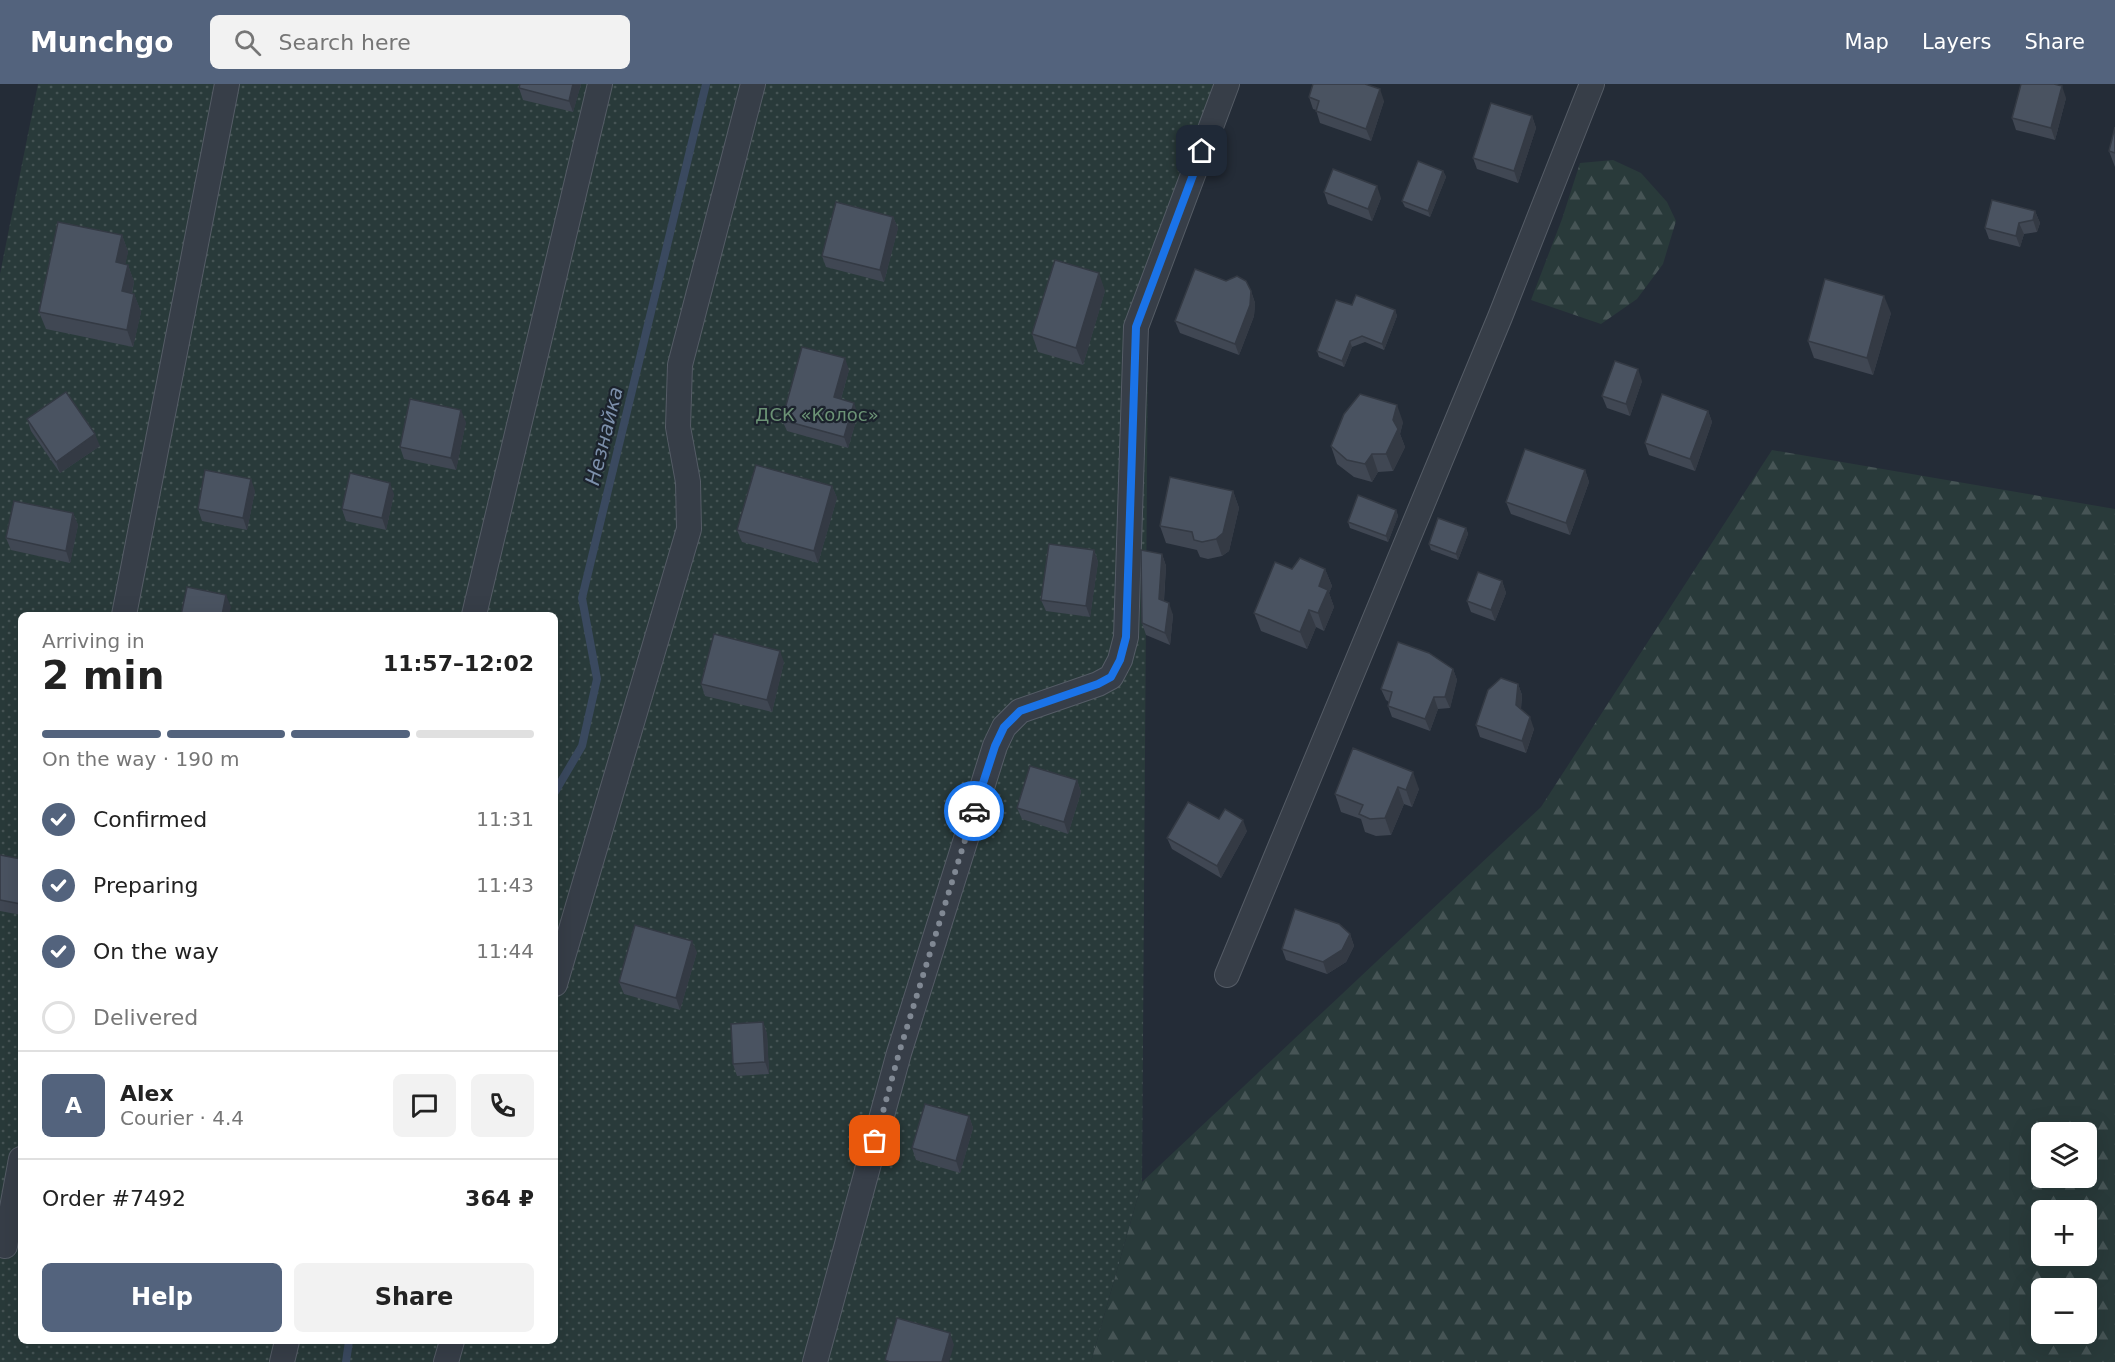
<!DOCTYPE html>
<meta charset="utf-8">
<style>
:root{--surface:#fff;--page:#f2f2f2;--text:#222;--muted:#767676;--line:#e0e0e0;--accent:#53637d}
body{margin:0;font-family:"DejaVu Sans",sans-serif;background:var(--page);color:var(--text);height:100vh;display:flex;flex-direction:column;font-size:22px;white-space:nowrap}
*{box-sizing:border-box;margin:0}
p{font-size:20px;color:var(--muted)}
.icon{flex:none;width:33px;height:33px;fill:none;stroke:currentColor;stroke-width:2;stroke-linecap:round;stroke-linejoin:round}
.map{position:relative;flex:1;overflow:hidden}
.details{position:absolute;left:18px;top:528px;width:540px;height:732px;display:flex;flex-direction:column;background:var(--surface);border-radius:9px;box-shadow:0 6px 24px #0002}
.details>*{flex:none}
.controls{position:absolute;left:2031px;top:1038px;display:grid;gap:12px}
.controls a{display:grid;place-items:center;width:66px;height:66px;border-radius:9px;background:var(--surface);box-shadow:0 6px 24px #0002;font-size:30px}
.pin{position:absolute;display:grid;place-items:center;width:51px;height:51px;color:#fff;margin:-26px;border-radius:12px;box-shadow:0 3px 9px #0006}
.courier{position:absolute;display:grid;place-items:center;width:60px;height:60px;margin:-30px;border:4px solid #1a73e8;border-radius:50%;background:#fff;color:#222;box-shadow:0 2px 8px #0007}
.head em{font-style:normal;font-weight:800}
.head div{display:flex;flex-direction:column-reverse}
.head{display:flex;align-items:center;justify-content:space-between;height:102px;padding:0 24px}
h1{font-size:39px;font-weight:800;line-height:45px}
.bar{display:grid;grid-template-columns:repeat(4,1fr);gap:9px 6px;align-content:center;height:72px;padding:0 24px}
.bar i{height:8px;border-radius:4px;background:var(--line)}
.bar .selected{background:var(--accent)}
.bar p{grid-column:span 4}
.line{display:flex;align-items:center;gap:15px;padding:0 24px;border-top:2px solid var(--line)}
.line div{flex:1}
.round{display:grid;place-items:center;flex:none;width:63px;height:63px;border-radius:9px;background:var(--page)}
ol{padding:0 24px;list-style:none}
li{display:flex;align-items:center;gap:18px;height:66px}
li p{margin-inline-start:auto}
li .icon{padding:6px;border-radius:50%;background:var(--accent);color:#fff;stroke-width:4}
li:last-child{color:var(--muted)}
li i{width:33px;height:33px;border:3px solid var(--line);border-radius:50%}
.action{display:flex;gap:12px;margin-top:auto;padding:12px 24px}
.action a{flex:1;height:69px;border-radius:9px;background:var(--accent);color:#fff;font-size:24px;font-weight:800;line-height:69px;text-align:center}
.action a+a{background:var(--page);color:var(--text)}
header{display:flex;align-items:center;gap:36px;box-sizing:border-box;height:84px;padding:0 30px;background:var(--accent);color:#fff}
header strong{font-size:28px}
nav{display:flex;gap:33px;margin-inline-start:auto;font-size:21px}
.search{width:420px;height:54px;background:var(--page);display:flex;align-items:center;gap:15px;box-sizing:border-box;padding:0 21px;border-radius:9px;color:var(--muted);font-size:22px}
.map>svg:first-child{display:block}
.grass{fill:url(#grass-dots);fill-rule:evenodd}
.forest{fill:url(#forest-firs);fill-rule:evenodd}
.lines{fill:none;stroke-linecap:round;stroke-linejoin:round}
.stream{stroke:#3a495f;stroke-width:8}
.street-casing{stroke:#555c66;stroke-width:26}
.street{stroke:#373e48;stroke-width:24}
.wall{fill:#404753}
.shaded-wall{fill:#343a44}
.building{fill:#4a5361;stroke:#343a44;stroke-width:1.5}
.done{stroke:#808893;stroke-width:6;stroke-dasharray:0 10.8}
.route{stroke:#1a73e8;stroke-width:8}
.labels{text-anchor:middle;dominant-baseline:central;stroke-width:4.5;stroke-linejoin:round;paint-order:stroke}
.park-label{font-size:18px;fill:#6b9275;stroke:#1c232d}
.water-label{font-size:20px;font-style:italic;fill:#7c8faa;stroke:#1c232d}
</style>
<header>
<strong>Munchgo</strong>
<div class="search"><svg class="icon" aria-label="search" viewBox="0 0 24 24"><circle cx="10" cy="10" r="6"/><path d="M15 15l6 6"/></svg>Search here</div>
<nav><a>Map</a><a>Layers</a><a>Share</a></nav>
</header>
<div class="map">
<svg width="2115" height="1278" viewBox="0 0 2115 1278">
<defs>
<pattern id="grass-dots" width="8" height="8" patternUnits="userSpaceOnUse" patternTransform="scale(1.5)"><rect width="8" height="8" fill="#293a3a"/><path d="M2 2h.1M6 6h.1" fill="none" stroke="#465455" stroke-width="1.8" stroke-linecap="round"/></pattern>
<pattern id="forest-firs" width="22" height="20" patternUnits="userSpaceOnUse" patternTransform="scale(1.5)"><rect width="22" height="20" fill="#293a3a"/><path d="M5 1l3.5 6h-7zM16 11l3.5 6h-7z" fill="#465455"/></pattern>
</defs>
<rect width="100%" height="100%" fill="#242c37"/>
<!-- grass -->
<path class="grass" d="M38,0H1240L1148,247L1142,1098L1091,1278H0V190ZM21,531H555V1257H21Z"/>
<!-- forest -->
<g class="forest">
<path d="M1613,76L1641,89L1667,118L1676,137L1663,180L1637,215L1601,240L1531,216L1562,135L1580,79Z"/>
<path d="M1772,366L2115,425V1278H1091L1142,1098L1541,723ZM2086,1048V1094H2042V1048ZM2042,1126H2086V1172H2042ZM2042,1204H2086V1250H2042Z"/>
</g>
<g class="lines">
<!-- stream -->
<g class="stream">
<path d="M555,708L582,662L597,595L582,514L706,0"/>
<path d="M346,1278L349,1257"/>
</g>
<!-- street casing -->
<g class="street-casing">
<g id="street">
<path d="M124,531L227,0"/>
<path d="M474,531L600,0"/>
<path d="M1227,891L1500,233L1592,0"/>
<path d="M555,900L689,445L688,398L678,343L680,281L753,0"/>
<path d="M5,1162L21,1075"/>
<path d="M282,1278L287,1257"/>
<path d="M446,1278L452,1257"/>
<path d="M815,1278L899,969L995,662L1004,643L1020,627L1098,600L1111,593L1120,576L1126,553L1136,243L1227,0"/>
</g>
</g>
<!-- street -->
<use href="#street" class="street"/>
</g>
<!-- wall -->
<g class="wall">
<path d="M581,0L573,28L523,16L519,4Z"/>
<path d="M1309,13L1384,17L1371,57L1320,39L1316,26L1313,25Z"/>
<path d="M2066,14L2055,56L2016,46L2012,34Z"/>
<path d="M1532,32L1536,44L1518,99L1477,85L1473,74Z"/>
<path d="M2109,67L2115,69V83Z"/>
<path d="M1443,87L1446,93L1430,133L1405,123L1402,117Z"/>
<path d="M1324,108L1381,114L1372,137L1328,120Z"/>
<path d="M2035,127L2040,139L2037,148L2024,150L2020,163L1989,155L1985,144Z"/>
<path d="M893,133L898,144L884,198L826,183L822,172Z"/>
<path d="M122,151L128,168L125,180L128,181L134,198L132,210H134L141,228L133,263L46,245L39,228Z"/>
<path d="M1105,207L1083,281L1038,268L1032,250Z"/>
<path d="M1251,207L1255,219L1254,232L1239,271L1180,249L1175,237Z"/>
<path d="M1352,221L1395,226L1397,232L1384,266L1365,258L1352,263L1344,283L1319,273L1317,267Z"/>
<path d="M1891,229L1873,291L1814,274L1808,257Z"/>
<path d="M849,286L841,315L858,330L848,364L787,347L782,336Z"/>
<path d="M1642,297L1630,332L1607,324L1602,312Z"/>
<path d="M1708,327L1712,338L1695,387L1649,371L1645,359Z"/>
<path d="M27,335L100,362L60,389L31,347Z"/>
<path d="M466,338L456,386L404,375L400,363Z"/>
<path d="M1403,338L1400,350L1405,363L1393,387L1378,388L1372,398L1354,393L1337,380L1331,362Z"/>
<path d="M1585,386L1589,398L1570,451L1511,430L1506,418Z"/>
<path d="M832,402L837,414L818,479L742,458L737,446Z"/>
<path d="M255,407L247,446L202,437L198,425Z"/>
<path d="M1233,407L1239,424L1229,467L1222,472L1208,475L1200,473L1197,466L1166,459L1160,442Z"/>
<path d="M394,410L386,446L346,437L342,425Z"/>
<path d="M1396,426L1398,432L1388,458L1350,444L1348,438Z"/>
<path d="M73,429L78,441L70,479L11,466L6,454Z"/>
<path d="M1466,444L1468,450L1458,476L1431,466L1429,460Z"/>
<path d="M1094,466L1098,478L1090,533L1046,527L1041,516Z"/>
<path d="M1162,470L1166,482L1164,517L1173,531L1170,561L1146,551L1142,539Z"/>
<path d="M1292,485H1325L1332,502L1329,509L1334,523L1324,547L1316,543L1307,565L1261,547L1254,529Z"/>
<path d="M1502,497L1506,509L1495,537L1471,528L1467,517Z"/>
<path d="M784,578L772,628L705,612L701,600Z"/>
<path d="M1453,585L1457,596L1450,624L1438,625L1430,647L1392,633L1388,622L1389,618L1386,616L1381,605Z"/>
<path d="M1518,600L1522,611L1521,625L1534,645L1526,669L1480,653L1476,641Z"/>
<path d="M1353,664L1419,705L1412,723L1404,720L1391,751L1376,752L1365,748L1361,735L1341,728L1335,710Z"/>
<path d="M1077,696L1081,708L1068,750L1022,735L1017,724Z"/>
<path d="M1219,735L1247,747L1221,794L1172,765L1167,754Z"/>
<path d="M0,771L21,775V831L0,827Z"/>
<path d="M1350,850L1354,862L1346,878L1327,890L1286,876L1282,865Z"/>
<path d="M697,868L680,926L624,910L619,898Z"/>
<path d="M763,938L767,950L769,990L737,992L733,980Z"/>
<path d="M969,1032L973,1044L960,1089L916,1076L912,1064Z"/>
</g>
<!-- shaded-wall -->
<g class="shaded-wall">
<path d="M573,0H581L573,28L569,17Z"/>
<path d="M2062,2L2066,14L2055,56L2051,44Z"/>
<path d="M1380,5L1384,17L1371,57L1366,45Z"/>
<path d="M1532,32L1536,44L1518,99L1514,87Z"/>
<path d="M1443,87L1446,93L1430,133L1428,127Z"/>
<path d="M1377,102L1381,114L1372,137L1368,125Z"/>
<path d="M2035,127L2040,139L2037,148L2033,136Z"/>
<path d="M893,133L898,144L884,198L880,186Z"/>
<path d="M2019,139L2024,150L2020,163L2016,152Z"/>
<path d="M122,151L128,168L122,195L116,178Z"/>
<path d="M128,181L134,198L128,225L122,207Z"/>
<path d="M1099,189L1105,207L1083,281L1076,264Z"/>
<path d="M1251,207L1255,219L1254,232L1239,271L1235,260Z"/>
<path d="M134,210L141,228L133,263L127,246Z"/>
<path d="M1884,212L1891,229L1873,291L1867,274Z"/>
<path d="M1395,226L1397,232L1384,266L1382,260Z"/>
<path d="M1350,257L1352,263L1344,283L1342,277Z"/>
<path d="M845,274L849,286L838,325L834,313Z"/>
<path d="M1638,285L1642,297L1630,332L1626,320Z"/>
<path d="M854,319L858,330L848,364L844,353Z"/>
<path d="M1397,321L1403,338L1400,350L1405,363L1393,387L1386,370L1393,336Z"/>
<path d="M461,326L466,338L456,386L451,374Z"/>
<path d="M1708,327L1712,338L1695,387L1690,375Z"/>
<path d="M95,350L100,362L60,389L56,378Z"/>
<path d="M1372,370L1378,388L1372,398L1365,380Z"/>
<path d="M1585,386L1589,398L1570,451L1566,439Z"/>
<path d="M251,395L255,407L247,446L243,434Z"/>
<path d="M390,399L394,410L386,446L382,434Z"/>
<path d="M832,402L837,414L818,479L814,467Z"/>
<path d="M1233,407L1239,424L1229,467L1222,472L1216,455Z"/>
<path d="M1396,426L1398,432L1388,458L1386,452Z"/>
<path d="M73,429L78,441L70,479L66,467Z"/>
<path d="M1466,444L1468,450L1458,476L1456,470Z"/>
<path d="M1094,466L1098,478L1090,533L1086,522Z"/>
<path d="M1162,470L1166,482L1163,527L1159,515Z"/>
<path d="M1325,485L1332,502L1329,509L1334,523L1324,547L1318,529L1319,502Z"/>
<path d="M1502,497L1506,509L1495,537L1491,526Z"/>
<path d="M226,511L231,523L229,531H222Z"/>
<path d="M1169,519L1173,531L1170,561L1165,549Z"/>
<path d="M1309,526L1316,543L1307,565L1300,548Z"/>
<path d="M780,567L784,578L772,628L767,616Z"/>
<path d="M1453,585L1457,596L1450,624L1445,613Z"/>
<path d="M1518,600L1522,611L1520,633L1516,621Z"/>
<path d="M1434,613L1438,625L1430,647L1425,635Z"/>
<path d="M1530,633L1534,645L1526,669L1522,657Z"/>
<path d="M1413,688L1419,705L1412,723L1406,706Z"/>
<path d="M1077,696L1081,708L1068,750L1064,738Z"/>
<path d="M1398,703L1404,720L1391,751L1385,734Z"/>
<path d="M1243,736L1247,747L1221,794L1217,782Z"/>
<path d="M1350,850L1354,862L1346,878L1327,890L1323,878Z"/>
<path d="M692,857L697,868L680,926L676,914Z"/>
<path d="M763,938L767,950L769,990L765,978Z"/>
<path d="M969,1032L973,1044L960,1089L956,1077Z"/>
<path d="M950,1249L954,1261L949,1278H942Z"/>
</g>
<!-- building -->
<g class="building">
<path d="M520,0H573L569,17L519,4Z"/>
<path d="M1313,0H1365L1380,5L1366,45L1316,27L1319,17L1309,13Z"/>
<path d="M2021,0H2054L2062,2L2051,44L2012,34Z"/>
<path d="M1491,19L1532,32L1514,87L1473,74Z"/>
<path d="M2115,43V69L2109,67Z"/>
<path d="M1418,77L1443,87L1428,127L1402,117Z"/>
<path d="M1333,85L1377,102L1368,125L1324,108Z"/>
<path d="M1992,116L2035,127L2033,136L2019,139L2016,152L1985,144Z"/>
<path d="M836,118L893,133L880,186L822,172Z"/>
<path d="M58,138L122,151L116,178L128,181L122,207L134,210L127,246L39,228Z"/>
<path d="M1055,176L1099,189L1076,264L1032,250Z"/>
<path d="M1195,185L1226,197L1237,192L1246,197L1251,207L1250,221L1235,260L1175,237Z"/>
<path d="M1825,195L1884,212L1867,274L1808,257Z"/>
<path d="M1356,211L1395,226L1382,260L1362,252L1350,257L1342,277L1317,267L1336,216L1352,221Z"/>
<path d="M802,263L845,274L834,313L854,319L844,353L782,336Z"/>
<path d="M1615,277L1638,285L1626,320L1602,312Z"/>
<path d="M66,308L95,350L56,378L27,335Z"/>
<path d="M1360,310L1397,321L1393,336L1398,345L1386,370H1372L1365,380L1347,376L1331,362L1344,330Z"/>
<path d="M1662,310L1708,327L1690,375L1645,359Z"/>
<path d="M410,315L461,326L451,374L400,363Z"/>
<path d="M1525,365L1585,386L1566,439L1506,418Z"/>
<path d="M756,381L832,402L814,467L737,446Z"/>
<path d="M205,386L251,395L243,434L198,425Z"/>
<path d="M350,389L390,399L382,434L342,425Z"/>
<path d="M1170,393L1233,407L1223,449L1216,455L1202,458L1194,456L1192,448L1160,442Z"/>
<path d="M1358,411L1396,426L1386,452L1348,438Z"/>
<path d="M14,417L73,429L66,467L6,454Z"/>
<path d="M1438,434L1466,444L1456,470L1429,460Z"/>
<path d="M1049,460L1094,466L1086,522L1041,516Z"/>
<path d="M1141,466L1162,470L1159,515L1169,519L1165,549L1142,539Z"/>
<path d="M1300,474L1325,485L1319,502L1328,506L1318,529L1309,526L1300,548L1254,529L1275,478L1292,485Z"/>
<path d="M1478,488L1502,497L1491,526L1467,517Z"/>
<path d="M187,503L226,511L222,531H181Z"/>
<path d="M714,550L780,567L767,616L701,600Z"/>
<path d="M1398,558L1429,569L1453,585L1445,613H1434L1425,635L1388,622L1392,608L1381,605Z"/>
<path d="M1501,594L1518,600L1516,621L1530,633L1522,657L1476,641L1488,606Z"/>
<path d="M1353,664L1413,688L1406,706L1398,703L1385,734L1370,735L1359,730L1363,721L1335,710Z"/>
<path d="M1030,682L1077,696L1064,738L1017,724Z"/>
<path d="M1188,718L1219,735L1225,725L1243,736L1217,782L1167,754Z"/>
<path d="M0,771L21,775V820L0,816Z"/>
<path d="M1295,825L1339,840L1350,850L1342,866L1323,878L1282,865Z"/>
<path d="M635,841L692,857L676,914L619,898Z"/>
<path d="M763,938L765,978L733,980L731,940Z"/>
<path d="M925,1020L969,1032L956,1077L912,1064Z"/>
<path d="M897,1234L950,1249L942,1278H890L885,1276Z"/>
</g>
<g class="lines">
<!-- done -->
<path class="done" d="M875,1057L899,969L974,727"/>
<!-- route -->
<path class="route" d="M974,727L995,662L1004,643L1020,627L1098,600L1111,593L1120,576L1126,553L1136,243L1202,67"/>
</g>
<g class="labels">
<!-- park labels -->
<g class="park-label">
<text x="817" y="330">ДСК «Колос»</text>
</g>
<!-- water labels -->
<g class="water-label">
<text transform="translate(604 352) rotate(-76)">Незнайка</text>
</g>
</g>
</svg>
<div class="controls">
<a><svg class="icon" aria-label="layers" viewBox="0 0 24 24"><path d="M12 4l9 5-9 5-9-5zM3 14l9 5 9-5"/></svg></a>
<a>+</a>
<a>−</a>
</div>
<div class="pin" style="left:875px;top:1057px;background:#ea580c"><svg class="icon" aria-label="bag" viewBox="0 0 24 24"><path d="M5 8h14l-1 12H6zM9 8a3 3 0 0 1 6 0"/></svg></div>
<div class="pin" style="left:1202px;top:67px;background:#1f2937"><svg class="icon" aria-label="home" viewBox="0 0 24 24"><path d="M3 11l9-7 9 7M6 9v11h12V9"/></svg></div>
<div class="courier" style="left:974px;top:727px"><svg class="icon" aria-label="car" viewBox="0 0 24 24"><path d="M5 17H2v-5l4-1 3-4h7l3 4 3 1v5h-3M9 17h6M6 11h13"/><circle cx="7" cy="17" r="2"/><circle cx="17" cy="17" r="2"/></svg></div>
<section class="details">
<div class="head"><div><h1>2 min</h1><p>Arriving in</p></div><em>11:57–12:02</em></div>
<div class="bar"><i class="selected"></i><i class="selected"></i><i class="selected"></i><i></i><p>On the way · 190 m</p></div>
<ol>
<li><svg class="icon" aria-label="check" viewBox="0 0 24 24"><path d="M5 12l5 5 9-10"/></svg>Confirmed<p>11:31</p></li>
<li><svg class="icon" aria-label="check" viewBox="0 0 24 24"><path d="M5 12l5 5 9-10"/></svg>Preparing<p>11:43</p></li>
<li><svg class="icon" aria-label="check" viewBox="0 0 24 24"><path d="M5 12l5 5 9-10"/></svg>On the way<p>11:44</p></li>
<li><i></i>Delivered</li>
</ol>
<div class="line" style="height:108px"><b class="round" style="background:var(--accent);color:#fff">A</b><div><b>Alex</b><p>Courier · 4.4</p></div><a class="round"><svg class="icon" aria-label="chat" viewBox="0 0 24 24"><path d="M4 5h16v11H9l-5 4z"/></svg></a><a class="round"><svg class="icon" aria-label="phone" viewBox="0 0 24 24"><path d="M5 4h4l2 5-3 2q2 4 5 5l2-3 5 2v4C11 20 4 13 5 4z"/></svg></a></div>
<div class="line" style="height:78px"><div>Order #7492</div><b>364 ₽</b></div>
<div class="action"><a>Help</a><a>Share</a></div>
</section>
</div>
